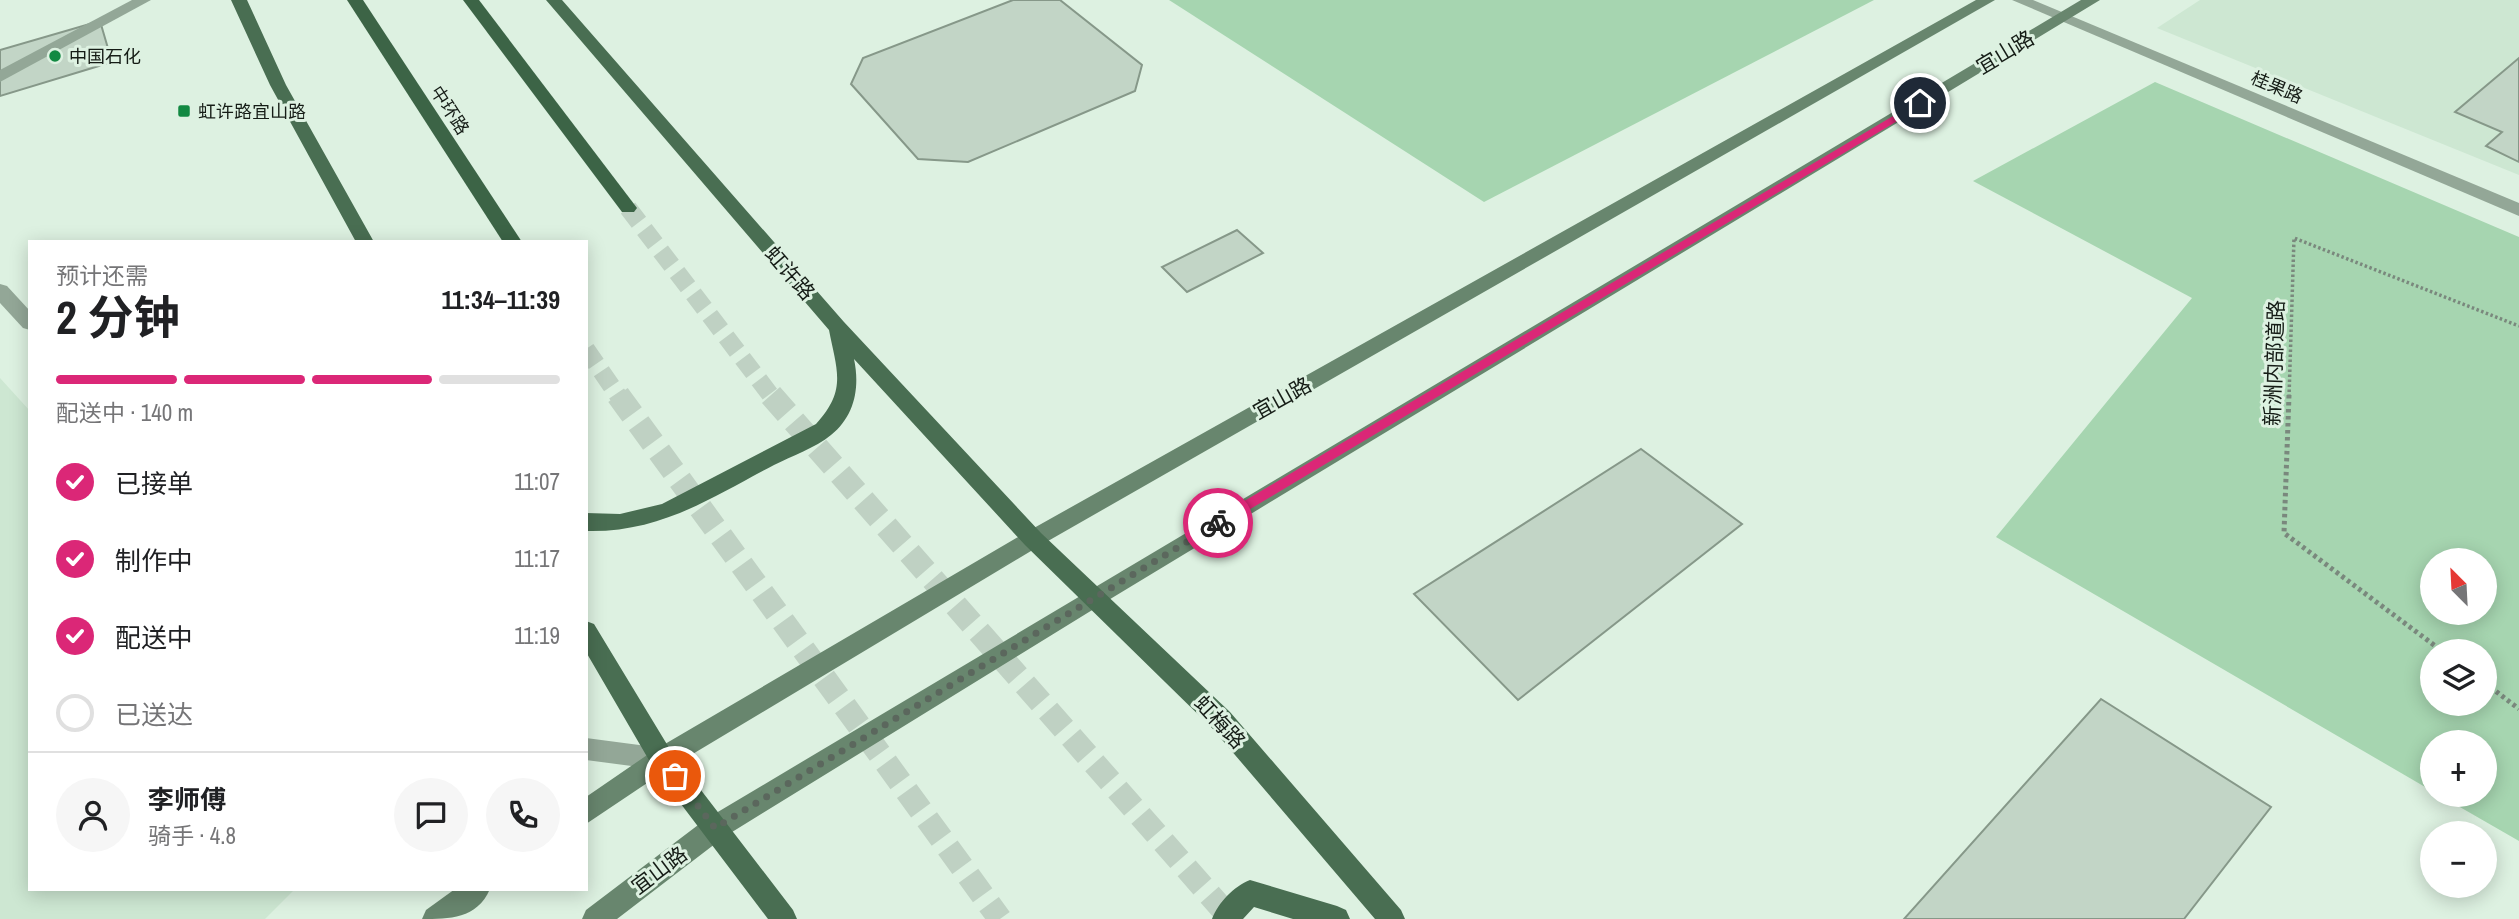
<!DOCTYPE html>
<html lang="zh">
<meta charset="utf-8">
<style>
:root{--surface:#fff;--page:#f6f6f6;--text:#202124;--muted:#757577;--line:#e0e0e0;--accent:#db2777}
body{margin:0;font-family:"Archivo Narrow","Noto Sans SC",sans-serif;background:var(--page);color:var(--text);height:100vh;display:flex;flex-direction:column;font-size:26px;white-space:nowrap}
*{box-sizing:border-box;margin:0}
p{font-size:23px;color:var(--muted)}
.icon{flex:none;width:38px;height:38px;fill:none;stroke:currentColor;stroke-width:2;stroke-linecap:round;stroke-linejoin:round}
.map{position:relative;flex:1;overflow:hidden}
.drawer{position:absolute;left:28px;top:240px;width:560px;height:651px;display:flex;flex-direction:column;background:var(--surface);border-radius:0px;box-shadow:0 4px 18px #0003}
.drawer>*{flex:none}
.needle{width:46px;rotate:336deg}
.controls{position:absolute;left:2420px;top:548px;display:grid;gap:14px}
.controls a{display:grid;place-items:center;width:77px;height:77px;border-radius:50%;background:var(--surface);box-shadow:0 4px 18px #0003;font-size:35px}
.pin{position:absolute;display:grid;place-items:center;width:60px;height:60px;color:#fff;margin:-30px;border:4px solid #fff;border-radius:50%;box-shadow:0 2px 7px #0007}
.courier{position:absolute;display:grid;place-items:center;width:70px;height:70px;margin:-35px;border:5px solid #db2777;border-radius:50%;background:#fff;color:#222;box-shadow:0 2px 9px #0007}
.head em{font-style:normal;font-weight:700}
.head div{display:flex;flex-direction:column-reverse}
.head{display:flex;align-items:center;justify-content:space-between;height:119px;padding:0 28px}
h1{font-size:46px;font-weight:700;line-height:52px}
.bar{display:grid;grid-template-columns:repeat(4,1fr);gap:10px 7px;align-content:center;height:84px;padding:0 28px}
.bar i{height:9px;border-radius:5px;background:var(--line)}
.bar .active{background:var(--accent)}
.bar p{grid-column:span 4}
.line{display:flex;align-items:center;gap:18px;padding:0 28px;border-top:2px solid var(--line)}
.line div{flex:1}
.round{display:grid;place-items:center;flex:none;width:74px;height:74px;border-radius:37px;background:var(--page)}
ol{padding:0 28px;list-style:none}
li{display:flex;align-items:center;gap:21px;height:77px}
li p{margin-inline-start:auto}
li .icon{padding:7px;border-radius:50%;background:var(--accent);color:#fff;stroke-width:4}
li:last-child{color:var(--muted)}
li i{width:38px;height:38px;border:4px solid var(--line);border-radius:50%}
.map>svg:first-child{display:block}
.built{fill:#cde7d2}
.green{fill:#a6d5b0;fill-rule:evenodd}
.building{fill:#c2d5c6;stroke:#869889;stroke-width:2}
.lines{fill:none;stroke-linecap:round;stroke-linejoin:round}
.trunk-tunnel-far1{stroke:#bfd1c3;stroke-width:18;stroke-dasharray:18 9;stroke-linecap:butt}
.trunk-tunnel{stroke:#bfd1c3;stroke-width:24;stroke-dasharray:24 11;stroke-linecap:butt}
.path-far1{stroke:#7a887d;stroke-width:3.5;stroke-dasharray:2.5 2.5;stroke-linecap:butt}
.path{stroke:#7a887d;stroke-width:5;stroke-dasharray:3.5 3.5;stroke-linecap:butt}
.service{fill:#93a797;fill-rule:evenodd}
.tertiary{fill:#93a797;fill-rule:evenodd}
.secondary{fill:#68866e;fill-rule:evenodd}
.primary{fill:#496e52;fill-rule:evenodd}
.trunk{fill:#3c6446;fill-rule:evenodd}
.route{fill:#db2777}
.done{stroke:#5b675d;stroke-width:7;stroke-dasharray:0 12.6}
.poi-dot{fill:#128942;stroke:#ddf1e1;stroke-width:2.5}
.labels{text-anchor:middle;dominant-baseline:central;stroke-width:6;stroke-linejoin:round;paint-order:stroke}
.far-poi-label{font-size:18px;fill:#151c16;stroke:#ddf1e1;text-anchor:start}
.far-street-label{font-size:18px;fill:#151c16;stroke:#ddf1e1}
.street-label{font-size:21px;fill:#151c16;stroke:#ddf1e1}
</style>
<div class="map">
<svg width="2519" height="919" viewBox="0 0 2519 919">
<rect width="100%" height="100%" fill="#ddf1e1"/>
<!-- built -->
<g class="built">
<path d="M2200,0H2519V175L2157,28Z"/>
<path d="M0,378L30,411V889H295L265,919H0Z"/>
</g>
<!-- green -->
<g class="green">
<path d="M1169,0H1874L1484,202Z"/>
<path d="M2155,82L2519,237V841L2439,795L2485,794V742H2432V791L1996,537L2192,298L1973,181ZM2432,560H2485V612H2432ZM2432,651H2485V704H2432Z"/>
</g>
<!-- building -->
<g class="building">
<path d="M1013,0H1060L1142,65L1135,91L968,162L918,159L851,84L863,58Z"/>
<path d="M100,21L112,62L0,96V50Z"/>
<path d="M2519,58V162L2486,146L2502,132L2455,112Z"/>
<path d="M1237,230L1263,253L1187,292L1162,267Z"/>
<path d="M1641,449L1742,524L1518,700L1414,594Z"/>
<path d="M2101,699L2271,807L2184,919H1904Z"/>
</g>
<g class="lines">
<!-- trunk-tunnel-far1 -->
<g class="trunk-tunnel-far1">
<path d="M628,208L772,397"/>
<path d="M586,349L619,397"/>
</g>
<!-- trunk-tunnel -->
<g class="trunk-tunnel">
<path d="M618,395L1000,919"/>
<path d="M771,395L1231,919"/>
</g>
<!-- path-far1 -->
<path class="path-far1" d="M2289,397L2294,238L2519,326"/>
<!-- path -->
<g class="path">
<path d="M2289,395L2284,533L2442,651"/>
<path d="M2485,683L2519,709"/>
</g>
<!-- service -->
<path class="service" d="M132,0H151L0,82V70Z"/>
<!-- tertiary -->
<g class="tertiary">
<path d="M2012,0H2033L2519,203V216Z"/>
<path d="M0,284L7,286L30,311V330L23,328L0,303Z"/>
<path d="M586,738L662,748L671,751L674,759L671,767L662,770L586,760Z"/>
</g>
<!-- secondary -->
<g class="secondary">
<path d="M1976,0H1995L1041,545L671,767L586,824V797L653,751L1025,533Z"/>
<path d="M2081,0H2100L1102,604L724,837L617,919H582L586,910L706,819Z"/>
<path d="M455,889H490C477,919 449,919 422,919L426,910Z"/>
</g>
<!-- primary -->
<g class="primary">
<path d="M231,0H247L286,85L374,242H356L270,85Z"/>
<path d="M546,0H562L844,322L1041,533L1230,712L1401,910L1405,919H1375L1212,728L1025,545L854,359C860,387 855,416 831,435C815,448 792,456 774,465C711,498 660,533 586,531V513L620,514L662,504L816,424C847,390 837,371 829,330Z"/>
<path d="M586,621L594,624L671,751L793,910L797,919H768L653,767L586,652Z"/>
<path d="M1250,880L1337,906L1346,910L1350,919H1293L1254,907L1243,919H1212C1218,903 1234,886 1250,880Z"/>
</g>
<!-- trunk -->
<g class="trunk">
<path d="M347,0H363L522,242H503Z"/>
<path d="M463,0H479L634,204L637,208L634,212H622Z"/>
</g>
</g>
<!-- route -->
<path class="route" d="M1920,100L1924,105L1222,526H1214V519Z"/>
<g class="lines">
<!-- done -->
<path class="done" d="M675,776L715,828L1218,523"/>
</g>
<!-- markers -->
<g class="poi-dot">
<circle cx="55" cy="56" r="7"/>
<rect x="177" y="104" width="14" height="14" rx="3.5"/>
</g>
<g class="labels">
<!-- far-poi labels -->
<g class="far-poi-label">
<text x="69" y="56">中国石化</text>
<text x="198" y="111">虹许路宜山路</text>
</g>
<!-- far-street labels -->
<g class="far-street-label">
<text transform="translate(2277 87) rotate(23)">桂果路</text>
<text transform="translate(450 110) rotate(57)">中环路</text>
</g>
<!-- street labels -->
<g class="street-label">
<text transform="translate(2005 52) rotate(-31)">宜山路</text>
<text transform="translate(790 273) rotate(49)">虹许路</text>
<text transform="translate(2274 363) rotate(-88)">新洲内部道路</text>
<text transform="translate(1282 398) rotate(-29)">宜山路</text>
<text transform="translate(1220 722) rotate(47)">虹梅路</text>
<text transform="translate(659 870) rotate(-37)">宜山路</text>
</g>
</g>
</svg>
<div class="controls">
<a><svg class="needle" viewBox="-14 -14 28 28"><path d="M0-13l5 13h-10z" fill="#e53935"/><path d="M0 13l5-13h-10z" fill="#757577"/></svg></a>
<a><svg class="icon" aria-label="layers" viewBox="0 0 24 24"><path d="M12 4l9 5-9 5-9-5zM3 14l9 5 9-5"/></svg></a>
<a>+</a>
<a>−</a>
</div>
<div class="pin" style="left:675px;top:776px;background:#ea580c"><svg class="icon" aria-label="bag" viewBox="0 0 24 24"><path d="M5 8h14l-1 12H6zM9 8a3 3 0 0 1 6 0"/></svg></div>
<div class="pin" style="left:1920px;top:103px;background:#1f2937"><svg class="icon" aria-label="home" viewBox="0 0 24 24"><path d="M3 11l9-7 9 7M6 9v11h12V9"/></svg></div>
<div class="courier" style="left:1218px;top:523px"><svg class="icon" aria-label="bike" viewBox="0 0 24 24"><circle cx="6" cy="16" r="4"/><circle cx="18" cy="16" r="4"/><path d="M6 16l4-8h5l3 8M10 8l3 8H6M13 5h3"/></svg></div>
<section class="drawer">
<div class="head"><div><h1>2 分钟</h1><p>预计还需</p></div><em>11:34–11:39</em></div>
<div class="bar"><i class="active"></i><i class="active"></i><i class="active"></i><i></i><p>配送中 · 140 m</p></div>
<ol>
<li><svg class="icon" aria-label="check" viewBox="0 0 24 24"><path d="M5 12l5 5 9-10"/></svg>已接单<p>11:07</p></li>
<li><svg class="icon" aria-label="check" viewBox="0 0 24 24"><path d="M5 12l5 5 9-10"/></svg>制作中<p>11:17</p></li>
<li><svg class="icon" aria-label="check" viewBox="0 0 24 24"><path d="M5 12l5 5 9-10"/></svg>配送中<p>11:19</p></li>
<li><i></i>已送达</li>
</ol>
<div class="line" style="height:126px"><a class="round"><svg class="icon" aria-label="person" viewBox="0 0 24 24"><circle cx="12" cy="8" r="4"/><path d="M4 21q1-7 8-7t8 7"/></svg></a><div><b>李师傅</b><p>骑手 · 4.8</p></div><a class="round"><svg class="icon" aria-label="chat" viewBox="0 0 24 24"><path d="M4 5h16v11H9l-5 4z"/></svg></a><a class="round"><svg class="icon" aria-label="phone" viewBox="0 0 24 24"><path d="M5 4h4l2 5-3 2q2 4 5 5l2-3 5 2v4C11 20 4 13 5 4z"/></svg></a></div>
</section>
</div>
